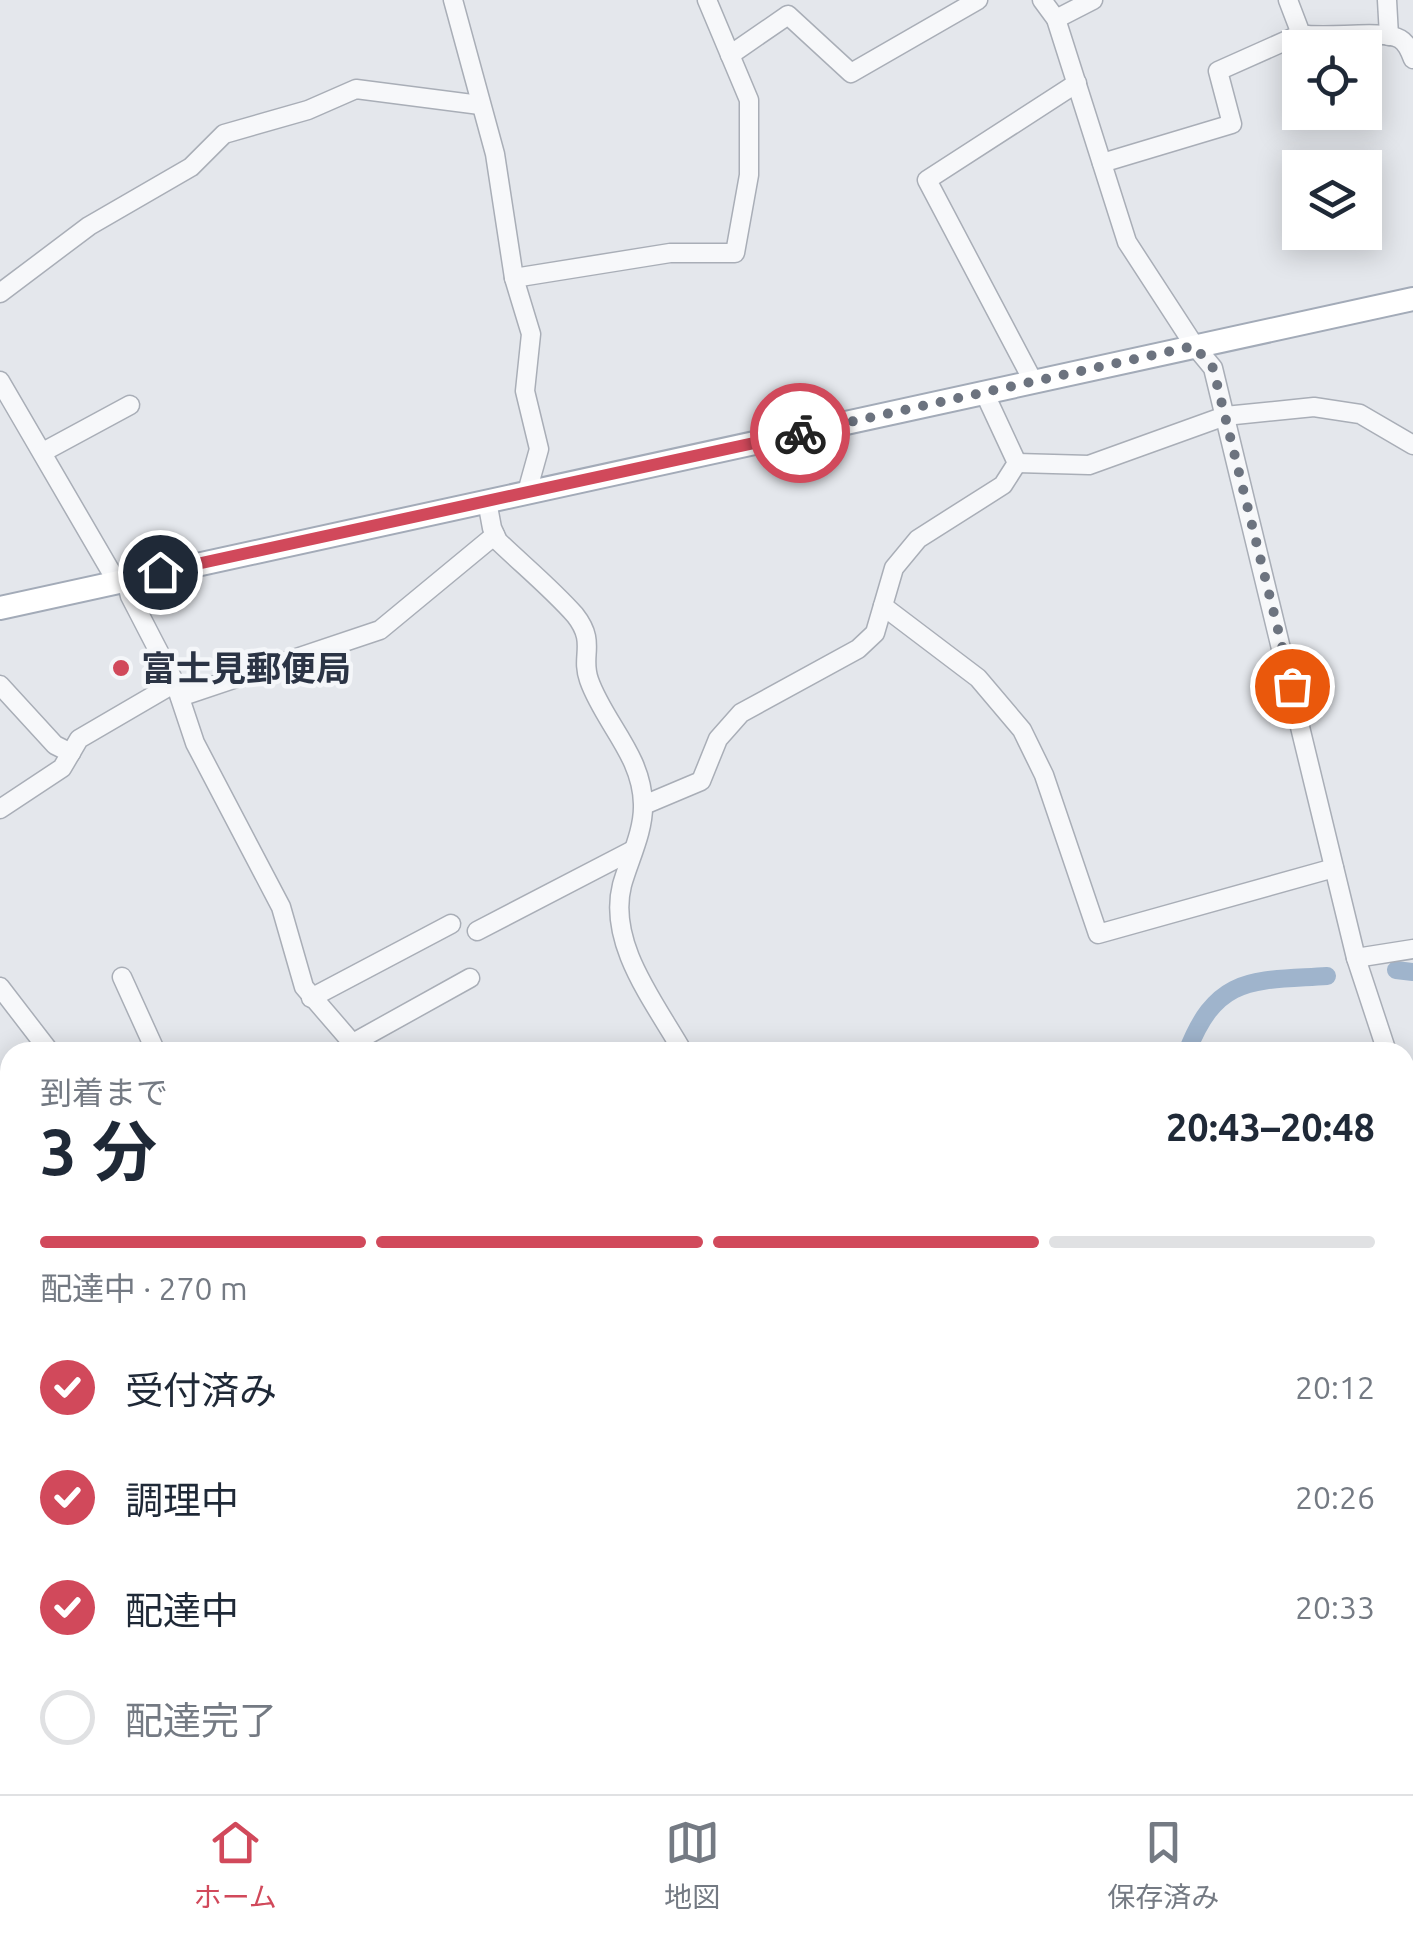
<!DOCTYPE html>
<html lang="ja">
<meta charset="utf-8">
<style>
:root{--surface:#fff;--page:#f2f2f3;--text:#1f2937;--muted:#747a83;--line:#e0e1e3;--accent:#d1495b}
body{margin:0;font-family:Ubuntu,"Noto Sans JP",sans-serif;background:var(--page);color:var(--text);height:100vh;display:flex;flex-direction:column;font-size:38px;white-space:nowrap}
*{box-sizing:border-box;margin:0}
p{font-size:32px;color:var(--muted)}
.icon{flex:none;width:55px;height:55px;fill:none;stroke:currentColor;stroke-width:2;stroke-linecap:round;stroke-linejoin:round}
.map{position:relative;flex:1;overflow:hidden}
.details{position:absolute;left:0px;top:1042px;width:1415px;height:752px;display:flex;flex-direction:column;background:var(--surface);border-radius:30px 30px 0 0;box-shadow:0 5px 25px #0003}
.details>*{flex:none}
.tools{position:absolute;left:1282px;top:30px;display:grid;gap:20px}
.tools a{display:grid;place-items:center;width:100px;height:100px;border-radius:0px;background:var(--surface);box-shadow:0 5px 25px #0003;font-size:50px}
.pin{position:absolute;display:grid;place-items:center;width:85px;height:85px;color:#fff;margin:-42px;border:5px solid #fff;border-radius:50%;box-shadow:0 2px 10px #0007}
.courier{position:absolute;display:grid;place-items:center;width:100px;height:100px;margin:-50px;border:8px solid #d1495b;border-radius:50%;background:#fff;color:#222;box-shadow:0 2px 12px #0007}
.headline em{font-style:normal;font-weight:700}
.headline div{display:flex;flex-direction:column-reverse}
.headline{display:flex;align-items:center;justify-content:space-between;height:170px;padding:0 40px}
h1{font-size:65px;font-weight:700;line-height:75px}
.bar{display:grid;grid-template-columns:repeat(4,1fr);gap:15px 10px;align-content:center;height:120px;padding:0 40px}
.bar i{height:12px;border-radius:8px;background:var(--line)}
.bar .on{background:var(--accent)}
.bar p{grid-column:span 4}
ol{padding:0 40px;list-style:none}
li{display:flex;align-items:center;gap:30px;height:110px}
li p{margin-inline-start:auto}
li .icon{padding:10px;border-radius:50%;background:var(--accent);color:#fff;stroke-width:4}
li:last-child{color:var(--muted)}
li i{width:55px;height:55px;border:5px solid var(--line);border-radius:50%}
.tabs{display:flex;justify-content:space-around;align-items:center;height:140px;border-top:2px solid var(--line);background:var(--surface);font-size:28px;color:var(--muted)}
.tabs a{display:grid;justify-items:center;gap:5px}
.tabs .on{color:var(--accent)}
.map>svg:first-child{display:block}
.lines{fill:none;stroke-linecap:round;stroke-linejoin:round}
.stream{stroke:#9fb4cc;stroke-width:5}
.canal{stroke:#9fb4cc;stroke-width:18}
.minor-casing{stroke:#a9aeb7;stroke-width:21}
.major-casing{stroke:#a3abb8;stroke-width:26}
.minor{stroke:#f7f8fa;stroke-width:18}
.major{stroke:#fff;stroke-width:22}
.done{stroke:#6c737f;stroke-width:10;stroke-dasharray:0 18}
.route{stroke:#d1495b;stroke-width:12}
.poi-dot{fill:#d1495b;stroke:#f4f6f9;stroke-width:4}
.labels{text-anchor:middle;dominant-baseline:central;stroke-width:9;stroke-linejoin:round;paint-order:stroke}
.poi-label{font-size:35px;font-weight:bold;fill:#2b3445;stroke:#f4f6f9;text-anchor:start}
</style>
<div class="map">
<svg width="1413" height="1794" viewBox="0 0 1413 1794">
<rect width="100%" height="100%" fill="#e4e7ec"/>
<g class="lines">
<!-- stream -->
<path class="stream" d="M457,1785L459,1794"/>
<!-- canal -->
<g class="canal">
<path d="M1396,970L1413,972"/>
<path d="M1187,1052C1217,974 1253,981 1327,976"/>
</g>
<!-- minor casing -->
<g class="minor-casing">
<g id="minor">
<path d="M453,0L495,154L514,278L531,334L525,391L539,449L527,492"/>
<path d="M1042,0L1056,19L1127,242L1194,345L1213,368L1356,958L1387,1052"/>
<path d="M1288,0L1301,34C1326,39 1383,29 1400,39C1407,43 1410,51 1413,59"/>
<path d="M1387,0L1389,36"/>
<path d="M1056,19L1093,0"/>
<path d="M730,55L788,15L851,73L978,0"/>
<path d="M1102,163L1232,124L1218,71L1301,34"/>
<path d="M514,278L670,253H735L749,175V100L707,0"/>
<path d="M0,293L89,226L191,167L224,134L308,110L356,89L480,105"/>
<path d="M0,381L117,582"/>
<path d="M1033,381L927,180L1077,83"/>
<path d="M43,452L130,405"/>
<path d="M1017,463L1089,465L1225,416L1314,407L1360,414L1413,445"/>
<path d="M487,501L492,528L498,541C523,565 552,589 575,615C597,643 580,655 589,680C604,723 642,755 643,804C644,831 629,860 622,885C607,944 656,1004 683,1052"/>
<path d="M126,580L130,596L175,683L195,743L281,907L304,987L360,1052"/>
<path d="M883,606L978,678L1022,730L1044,775L1098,934L1334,868"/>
<path d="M0,685L55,745L71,753"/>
<path d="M180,697L380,630L495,535"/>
<path d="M644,805L701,781L718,739L741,713L858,649L875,633L894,568L918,539L1003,485L1017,463L984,392"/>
<path d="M0,809L62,768L79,739L175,683"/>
<path d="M477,931L633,850"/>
<path d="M1356,958L1413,949"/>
<path d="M122,977L156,1052"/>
<path d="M0,987L50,1052"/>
<path d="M311,998L451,924"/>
<path d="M353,1043L470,978"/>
<path d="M1405,1109L1413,1134"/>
<path d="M1405,1207H1413"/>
<path d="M0,1381L10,1376"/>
<path d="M1405,1475L1413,1469"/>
<path d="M0,1547L10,1561"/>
<path d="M1405,1779H1413"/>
<path d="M77,1785L81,1794"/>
<path d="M366,1785L367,1794"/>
<path d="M1000,1785L1006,1794"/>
<path d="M901,1794L913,1785"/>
</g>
</g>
<!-- major casing -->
<g class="major-casing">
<g id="major">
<path d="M0,608L1413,299"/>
<path d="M0,1142L10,1148"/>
<path d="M490,1785L495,1794"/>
</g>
</g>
<!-- minor -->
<use href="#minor" class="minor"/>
<!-- major -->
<use href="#major" class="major"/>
</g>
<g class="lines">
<!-- done -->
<path class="done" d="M800,433L1194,346L1213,368L1292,686"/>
<!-- route -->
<path class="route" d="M160,572L800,433"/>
</g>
<!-- markers -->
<circle class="poi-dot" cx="121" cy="668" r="10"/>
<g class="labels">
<!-- poi labels -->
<g class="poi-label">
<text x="141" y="668">富士見郵便局</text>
</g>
</g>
</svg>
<div class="tools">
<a><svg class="icon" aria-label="locate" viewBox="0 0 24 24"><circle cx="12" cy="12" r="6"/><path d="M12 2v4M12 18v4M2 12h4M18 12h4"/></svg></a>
<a><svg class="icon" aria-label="layers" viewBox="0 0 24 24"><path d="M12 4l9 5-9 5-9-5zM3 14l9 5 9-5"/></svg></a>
</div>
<div class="pin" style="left:1292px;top:686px;background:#ea580c"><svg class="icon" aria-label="bag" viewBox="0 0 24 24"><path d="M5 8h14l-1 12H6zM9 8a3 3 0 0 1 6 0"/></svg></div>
<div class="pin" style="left:160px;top:572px;background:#1f2937"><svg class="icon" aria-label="home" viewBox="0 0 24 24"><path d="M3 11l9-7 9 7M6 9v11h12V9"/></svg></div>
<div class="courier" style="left:800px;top:433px"><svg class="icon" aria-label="bike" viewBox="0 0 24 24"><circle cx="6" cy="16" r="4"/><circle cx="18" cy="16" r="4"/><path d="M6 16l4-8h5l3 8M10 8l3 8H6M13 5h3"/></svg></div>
<section class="details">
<div class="headline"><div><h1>3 分</h1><p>到着まで</p></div><em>20:43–20:48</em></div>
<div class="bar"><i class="on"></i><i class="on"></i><i class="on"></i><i></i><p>配達中 · 270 m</p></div>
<ol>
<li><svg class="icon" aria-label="check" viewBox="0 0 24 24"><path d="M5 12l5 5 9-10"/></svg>受付済み<p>20:12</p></li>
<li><svg class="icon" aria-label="check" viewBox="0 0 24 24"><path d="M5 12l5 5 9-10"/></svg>調理中<p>20:26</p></li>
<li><svg class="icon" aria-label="check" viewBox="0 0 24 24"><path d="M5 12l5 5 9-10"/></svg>配達中<p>20:33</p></li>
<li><i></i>配達完了</li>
</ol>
</section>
</div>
<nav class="tabs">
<a class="on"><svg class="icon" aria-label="home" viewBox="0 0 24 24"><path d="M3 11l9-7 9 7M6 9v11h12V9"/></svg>ホーム</a>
<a><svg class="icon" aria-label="map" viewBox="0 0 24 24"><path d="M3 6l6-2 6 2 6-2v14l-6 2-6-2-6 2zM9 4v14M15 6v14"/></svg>地図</a>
<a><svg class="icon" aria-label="saved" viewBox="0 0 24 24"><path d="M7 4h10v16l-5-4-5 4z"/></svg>保存済み</a>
</nav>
